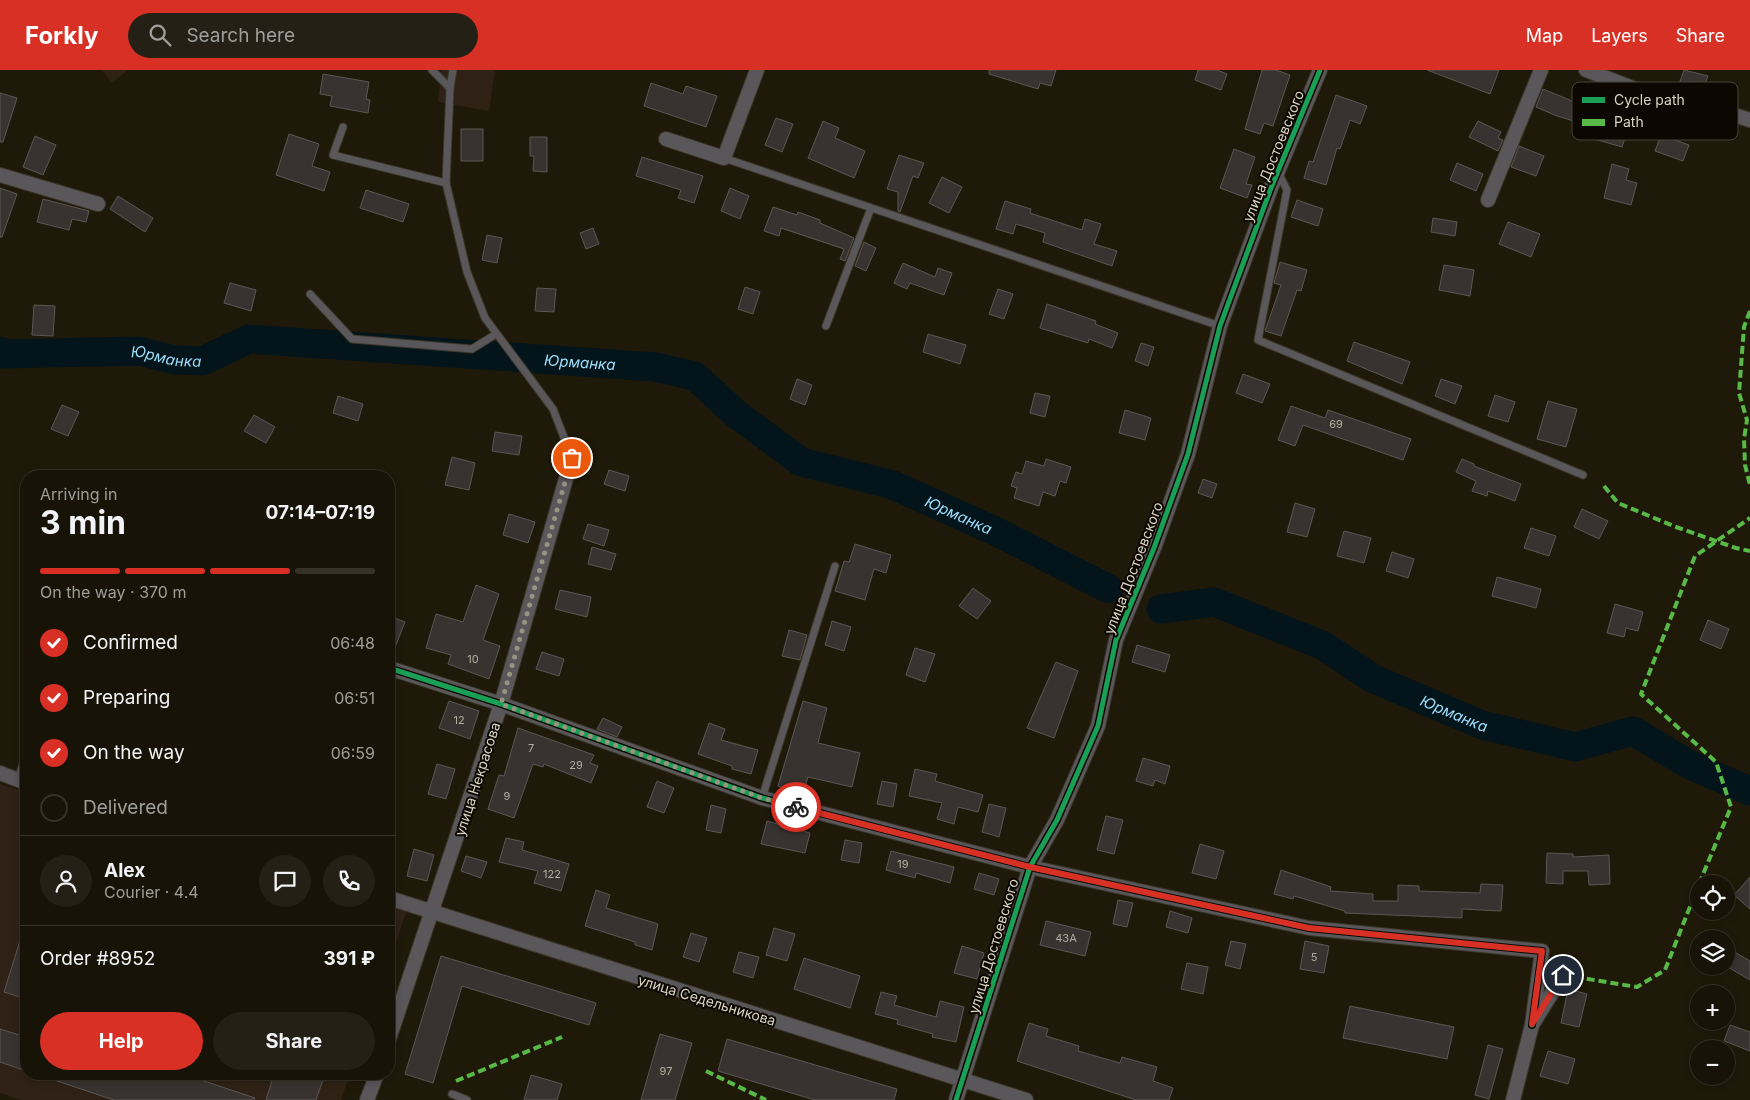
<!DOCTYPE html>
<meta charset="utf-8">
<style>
:root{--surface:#171307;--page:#242015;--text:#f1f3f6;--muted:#9e9e9b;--line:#363228;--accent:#d93025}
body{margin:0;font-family:Inter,sans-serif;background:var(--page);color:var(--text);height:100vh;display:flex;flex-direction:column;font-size:19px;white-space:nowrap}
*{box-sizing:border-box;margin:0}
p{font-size:16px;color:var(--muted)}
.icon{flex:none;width:28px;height:28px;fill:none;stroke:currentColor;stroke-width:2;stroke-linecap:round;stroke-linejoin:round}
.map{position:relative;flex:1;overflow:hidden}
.details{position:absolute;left:20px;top:400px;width:375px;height:610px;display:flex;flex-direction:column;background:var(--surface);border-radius:20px;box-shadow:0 2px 8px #0003,0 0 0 1px var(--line)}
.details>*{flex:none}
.controls{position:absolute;left:1690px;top:805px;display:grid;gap:10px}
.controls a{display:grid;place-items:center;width:45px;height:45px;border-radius:50%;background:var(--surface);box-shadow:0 2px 8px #0003,0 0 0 1px var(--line);font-size:25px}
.pin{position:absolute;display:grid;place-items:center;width:42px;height:42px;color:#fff;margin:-21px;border:2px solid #fff;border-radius:50%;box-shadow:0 1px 5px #0007}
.courier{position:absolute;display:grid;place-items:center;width:50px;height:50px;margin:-25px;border:4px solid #d93025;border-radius:50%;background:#fff;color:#222;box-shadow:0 1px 6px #0007}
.summary em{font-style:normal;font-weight:700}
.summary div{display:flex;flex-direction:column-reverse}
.summary{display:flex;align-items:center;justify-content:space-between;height:85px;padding:0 20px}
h1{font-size:32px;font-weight:700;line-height:38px}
.bar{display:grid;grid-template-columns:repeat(4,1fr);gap:8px 5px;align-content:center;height:60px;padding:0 20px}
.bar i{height:6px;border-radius:4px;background:var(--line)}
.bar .on{background:var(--accent)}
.bar p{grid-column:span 4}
.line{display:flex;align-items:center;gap:12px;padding:0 20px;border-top:1px solid var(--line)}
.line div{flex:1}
.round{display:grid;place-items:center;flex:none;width:52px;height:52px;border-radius:26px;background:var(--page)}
ol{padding:0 20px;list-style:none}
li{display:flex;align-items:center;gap:15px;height:55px}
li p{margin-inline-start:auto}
li .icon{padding:5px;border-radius:50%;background:var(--accent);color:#fff;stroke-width:4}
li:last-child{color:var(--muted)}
li i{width:28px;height:28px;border:2px solid var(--line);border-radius:50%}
.primary-button{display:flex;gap:10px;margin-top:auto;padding:10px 20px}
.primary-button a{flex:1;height:58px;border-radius:30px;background:var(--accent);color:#fff;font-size:20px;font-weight:700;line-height:58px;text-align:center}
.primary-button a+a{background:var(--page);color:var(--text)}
header{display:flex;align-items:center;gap:30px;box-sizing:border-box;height:70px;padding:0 25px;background:var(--accent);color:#fff}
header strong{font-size:24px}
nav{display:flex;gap:28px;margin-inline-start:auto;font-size:18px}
.search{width:350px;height:45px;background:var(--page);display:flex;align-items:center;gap:12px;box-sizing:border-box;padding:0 18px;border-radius:28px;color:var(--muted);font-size:19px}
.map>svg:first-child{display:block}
.commercial{fill:#2f2115}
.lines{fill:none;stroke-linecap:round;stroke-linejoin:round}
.river{stroke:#03141b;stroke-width:29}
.building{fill:#383331;stroke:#5c5755}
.lane-casing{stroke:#3b3628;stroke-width:9}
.street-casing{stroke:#3b3628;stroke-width:16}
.lane{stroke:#59575a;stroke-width:7}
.street{stroke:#59575a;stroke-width:14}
.quiet{stroke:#58b947;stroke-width:4;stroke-dasharray:8 4;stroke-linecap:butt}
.cycleway-casing{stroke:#0c0801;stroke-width:8}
.cycleway{stroke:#1a9f57;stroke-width:5}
.done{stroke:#999382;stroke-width:5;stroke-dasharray:0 9}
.route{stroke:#d93025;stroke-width:6}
.labels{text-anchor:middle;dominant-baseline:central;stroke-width:4;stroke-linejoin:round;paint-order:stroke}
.number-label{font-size:11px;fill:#b2ac9e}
.street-label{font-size:14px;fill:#dad4c3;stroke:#0c0801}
.water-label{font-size:15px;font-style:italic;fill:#9ddffb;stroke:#0c0801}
.key{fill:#0c0801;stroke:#4a453b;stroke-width:1}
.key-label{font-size:14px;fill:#dad4c3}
</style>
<header>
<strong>Forkly</strong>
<div class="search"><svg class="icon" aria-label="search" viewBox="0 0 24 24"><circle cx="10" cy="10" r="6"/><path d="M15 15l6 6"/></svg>Search here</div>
<nav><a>Map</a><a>Layers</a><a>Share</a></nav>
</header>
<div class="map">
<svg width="1750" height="1030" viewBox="0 0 1750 1030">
<rect width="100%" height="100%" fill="#1f1909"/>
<!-- commercial -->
<g class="commercial">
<path d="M102,0H128L112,13Z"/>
<path d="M441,0H495L489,41L438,32Z"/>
<path d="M0,714L26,722V1004H350L341,1030H21L0,1023Z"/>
<path d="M389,834L407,840L389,893Z"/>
</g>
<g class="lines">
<!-- river -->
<g class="river">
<path id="s1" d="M0,281L3,284L139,281L175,290L202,291L249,269L655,297L695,306L735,343L801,392L893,415L997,462L1109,519"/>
<path id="s2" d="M1161,539L1214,532L1322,575L1374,609L1482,655L1575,677L1633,661L1690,695L1750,721"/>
</g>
</g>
<!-- building -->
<g class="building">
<path d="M989,0H1056L1051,16L1040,13L1038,19L989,4Z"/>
<path d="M1198,0H1217L1227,4L1221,20L1195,10Z"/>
<path d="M1262,0H1276L1290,5L1273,56L1264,53L1260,64L1245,59Z"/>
<path d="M1427,0H1499L1490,24Z"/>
<path d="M1684,0L1708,6L1701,25L1677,20Z"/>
<path d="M323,4L369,12L366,29L370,30L368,43L330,36L332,26L320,24Z"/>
<path d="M651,13L683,24L686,16L717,26L706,57L644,36Z"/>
<path d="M1543,19L1577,33L1631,49L1622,77L1591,68L1594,57L1557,46L1536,37Z"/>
<path d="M0,23L17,28L3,72H0Z"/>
<path d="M1336,25L1367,36L1360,54L1350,50L1340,79L1337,78L1326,115L1304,108L1309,91L1313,92Z"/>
<path d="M776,48L793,54L782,82L765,75Z"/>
<path d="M823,51L839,58L835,68L865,81L854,108L808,88Z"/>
<path d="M1478,51L1501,62L1498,68L1503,70L1498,81L1469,67Z"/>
<rect x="461" y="59" width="22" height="32"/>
<path d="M289,64L319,74L312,96L330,102L324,121L276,105Z"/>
<path d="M1661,65L1689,75L1683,91L1655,81Z"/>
<path d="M35,66L56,75L43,105L23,97Z"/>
<path d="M530,67H547V102L533,101L534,86H530Z"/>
<path d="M1519,76L1544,86L1536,106L1511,97Z"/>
<path d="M1234,79L1255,87L1246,114L1252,115L1247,128L1220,118Z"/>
<path d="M899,85L924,93L918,108L913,106L900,142L898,141V122L887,119Z"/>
<path d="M642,87L703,106L694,133L678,128L681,120L636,106Z"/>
<path d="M1457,93L1483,104L1476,121L1450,110Z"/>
<path d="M1612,94L1629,99L1626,110L1637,113L1631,135L1604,128Z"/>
<path d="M942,107L962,117L949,143L929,133Z"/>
<path d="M0,118L17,124L2,167H0Z"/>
<path d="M730,118L749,126L740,149L721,141Z"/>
<path d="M366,120L409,134L403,152L360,138Z"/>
<path d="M118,126L153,148L145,162L110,139Z"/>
<path d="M43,129L89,141L86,152L72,149L69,160L37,152Z"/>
<path d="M1297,130L1323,139L1318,156L1291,147Z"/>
<path d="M1005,131L1031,139L1030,143L1082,160L1085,149L1101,154L1094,174L1117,181L1112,196L1043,172L1045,163L1016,154L1013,164L996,159Z"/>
<path d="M773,137L797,145L798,142L820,150V153L854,168L845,191L840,189L844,179L781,158L779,166L764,161Z"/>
<path d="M1433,148L1457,152L1455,166L1431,162Z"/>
<path d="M1508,152L1540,164L1531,187L1499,174Z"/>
<path d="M593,158L599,174L586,179L580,163Z"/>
<path d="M487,165L502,168L497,193L482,190Z"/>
<path d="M864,172L876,178L866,201L855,196Z"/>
<path d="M1280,192L1307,200L1301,221L1297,220L1281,266L1265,261L1281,215L1274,213Z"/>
<path d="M903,193L935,207L938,198L952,203L944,225L910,213L907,219L894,213Z"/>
<path d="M1444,195L1474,200L1470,226L1439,220Z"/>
<path d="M230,213L256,220L251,241L224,233Z"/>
<path d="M745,217L760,222L753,244L738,239Z"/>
<path d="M537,218L556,219L554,242L535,241Z"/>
<path d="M998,219L1013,224L1004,249L989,244Z"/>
<path d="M1047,234L1096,251L1095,254L1118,263L1112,278L1089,269L1088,273L1040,258Z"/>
<path d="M34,235L55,236L53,266L32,265Z"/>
<path d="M928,264L966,275L960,294L923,282Z"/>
<path d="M1354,272L1410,292L1402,314L1347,291Z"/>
<path d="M1141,273L1154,277L1148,296L1135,291Z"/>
<path d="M1243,304L1270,314L1262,333L1236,323Z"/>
<path d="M797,309L812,315L805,335L790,329Z"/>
<path d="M1441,309L1462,316L1455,334L1435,326Z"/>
<path d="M1035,323L1050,326L1045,347L1030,343Z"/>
<path d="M1495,325L1515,332L1508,352L1488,346Z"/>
<path d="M338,326L363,334L358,351L333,343Z"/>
<path d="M1548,331L1577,339L1566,377L1537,369Z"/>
<path d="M62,335L79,342L68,366L51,359Z"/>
<path d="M1291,336L1325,348L1328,340L1411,369L1403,390L1303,355L1295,376L1278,370Z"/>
<path d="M1125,340L1151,348L1145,370L1119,363Z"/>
<path d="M254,345L275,357L266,373L244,361Z"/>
<path d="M495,362L522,366L519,385L492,381Z"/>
<path d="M452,387L475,393L469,420L445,415Z"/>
<path d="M1046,389L1071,397L1066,413L1060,411L1055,426L1043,422L1039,436L1014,428L1017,418L1011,416L1016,402L1022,404L1026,391L1044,396Z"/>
<path d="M1462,389L1474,394V396L1521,414L1515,431L1488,421L1487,426L1472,421L1476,411L1456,402Z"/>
<path d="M609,400L629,406L625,421L604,414Z"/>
<path d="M1203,409L1217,414L1212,428L1198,423Z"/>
<path d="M1295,433L1315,439L1307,467L1287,462Z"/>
<path d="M1582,439L1608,451L1599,469L1574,457Z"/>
<path d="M509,444L535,452L528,473L503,465Z"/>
<path d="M588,454L609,460L604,476L583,469Z"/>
<path d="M1531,458L1556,466L1549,486L1524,478Z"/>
<path d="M1344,461L1371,468L1364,493L1337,486Z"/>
<path d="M855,474L891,485L886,503L874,499L865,530L835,521L844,491L849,492Z"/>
<path d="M592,477L616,484L611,500L588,494Z"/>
<path d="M1392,482L1414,489L1408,508L1386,501Z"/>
<path d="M1497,507L1541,519L1536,538L1492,526Z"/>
<path d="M476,515L499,524L483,570L500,576L489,609L448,594L451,585L426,578L436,544L463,552Z"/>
<path d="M973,518L991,531L977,549L959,536Z"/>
<path d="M560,520L591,527L587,547L555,539Z"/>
<path d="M1615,534L1643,542L1638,561L1626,558L1624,567L1607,563Z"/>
<path d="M389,546L405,552L390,590L389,589Z"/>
<path d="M1708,550L1729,559L1721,579L1700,570Z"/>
<path d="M832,551L851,557L844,581L825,575Z"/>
<path d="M789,560L807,565L800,590L782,586Z"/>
<path d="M1137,575L1170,585L1165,602L1132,592Z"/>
<path d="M915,578L935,584L925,612L906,605Z"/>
<path d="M542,582L564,589L559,606L536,599Z"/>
<path d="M1056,592L1078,601L1054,668L1027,658Z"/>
<path d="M449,631L479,641L470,669L439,658Z"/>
<path d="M803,631L827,638L818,673L860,683L852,717L808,707L803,723L778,716Z"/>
<path d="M603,648L622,657L617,667L597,659Z"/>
<path d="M709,653L725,659L721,670L758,680L751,704L732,699V696L698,684Z"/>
<path d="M518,658L594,685L590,693L598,696L591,713L544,694L543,697L533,694L514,748L488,739L499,705L504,706Z"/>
<path d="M1143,688L1170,696L1165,714L1155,710L1153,716L1136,711Z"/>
<path d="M437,694L455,699L446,729L428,724Z"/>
<path d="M915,699L937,704L935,711L983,725L978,742L958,737L954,754L937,749L942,733L909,726Z"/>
<path d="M657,711L674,718L664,743L647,737Z"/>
<path d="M882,711L897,714L893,737L877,734Z"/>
<path d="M989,734L1006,738L999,767L982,762Z"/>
<path d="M711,735L726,739L721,763L706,760Z"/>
<path d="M1106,746L1123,750L1114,784L1097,780Z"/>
<path d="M767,751L810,763L805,783L761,774Z"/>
<path d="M506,768L524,772L522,780L569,794L561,821L534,813L538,801L499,792Z"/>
<path d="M845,770L862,773L859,793L841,790Z"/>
<path d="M1200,774L1224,781L1216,809L1192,803Z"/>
<path d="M414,779L434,785L427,811L407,806Z"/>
<path d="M891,781L954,797L950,813L916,803L915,808L886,800Z"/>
<path d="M1547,783L1573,784V787L1609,785L1610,814L1589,815L1588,801H1563V814L1546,813Z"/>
<path d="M466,786L487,792L481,808L461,801Z"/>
<path d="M1281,800L1331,817L1330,821L1373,824V831H1398V815L1419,816V821L1480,823L1481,814L1503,815L1501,841L1462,839V848L1345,843V841L1294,826L1293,829L1274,824Z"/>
<path d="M979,803L999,809L994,825L974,819Z"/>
<path d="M1750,807V839L1734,825Z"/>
<path d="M596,820L610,825L606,838L658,854L652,880L635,875V872L585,856Z"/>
<path d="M1118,830L1133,833L1127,857L1113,854Z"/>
<path d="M1170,841L1192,848L1188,863L1166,857Z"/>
<path d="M1046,851L1091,862L1085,886L1040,875Z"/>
<path d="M774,858L795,864L787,891L766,885Z"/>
<path d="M23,861L26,862V929L4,922Z"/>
<path d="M691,863L707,868L699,892L683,887Z"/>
<path d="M1231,871L1246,874L1240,899L1225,895Z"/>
<path d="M1305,871L1329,876L1324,903L1300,899Z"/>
<path d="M962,876L984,883L977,909L954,903Z"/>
<path d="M1726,877L1750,891V910L1726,896Z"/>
<path d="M739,882L759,887L753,908L733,902Z"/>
<path d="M441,886L596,933L589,955L462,916L433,1013L405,1004Z"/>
<path d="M804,888L860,906L850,938L794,919Z"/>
<path d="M1187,893L1208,897L1203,924L1181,919Z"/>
<path d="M1568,919L1587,924L1579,957L1561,953Z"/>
<path d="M881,922L897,926L894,935L936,947L940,931L964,937L956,972L932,967L933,964L897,954L898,950L875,944Z"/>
<path d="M1350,936L1454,957L1447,989L1343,968Z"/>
<path d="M1029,953L1048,959L1046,966L1079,976L1078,981L1120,993L1122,987L1157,997L1153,1011L1173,1018L1169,1030H1136L1017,991Z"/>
<path d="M1730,955L1750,962V981L1724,971Z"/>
<path d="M0,959L26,967V1001L0,992Z"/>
<path d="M660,964L692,973L675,1030H641Z"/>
<path d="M727,969L897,1019L894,1030H815L718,1001Z"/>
<path d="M1488,975L1503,979L1489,1029L1475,1025Z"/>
<path d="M1548,981L1575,989L1568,1014L1540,1006Z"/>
<path d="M43,1004H183L255,1028L254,1030H114L42,1006Z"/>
<path d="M274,1004H325L316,1030H266Z"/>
<path d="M531,1005L562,1014L557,1030H524Z"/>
</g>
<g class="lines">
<!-- lane casing -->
<g class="lane-casing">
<g id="lane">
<path d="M432,0L450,18"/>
<path d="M453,0L450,18L446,113L467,202L485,248L553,339L572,388"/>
<path d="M343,57L333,85L446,113"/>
<path d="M724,88L1220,256"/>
<path d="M1278,102L1287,120L1258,270L1583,405"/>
<path d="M310,224L352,269L472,279L496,264"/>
<path d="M826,256L871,138"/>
<path d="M18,710L26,684"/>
<path d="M762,728L835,496"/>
<path d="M452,1024L467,1030"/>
</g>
</g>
<!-- street casing -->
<g class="street-casing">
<g id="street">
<path d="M1586,0L1674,34L1693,32L1750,50"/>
<path d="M666,69L724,88L757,0"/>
<path d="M0,105L98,134"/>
<path d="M1488,130L1541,0"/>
<path d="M389,598L501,634L762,728L1030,797L1309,858L1542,881L1532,955"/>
<path d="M0,703L26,713"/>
<path d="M389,828L1026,1030"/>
<path d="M389,969L501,634L572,388"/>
<path d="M367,1030L377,1004"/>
<path d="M956,1030L1030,797L1057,750L1098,656L1116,570L1154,478L1188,384L1220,256L1271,118L1320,0"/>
<path d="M1513,1030L1532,955L1563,905"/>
</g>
</g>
<!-- lane -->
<use href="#lane" class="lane"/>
<!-- street -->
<use href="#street" class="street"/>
<!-- quiet -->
<g class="quiet">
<path d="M1750,241L1744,257L1739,323L1747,350L1744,369L1745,395L1750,415"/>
<path d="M1604,416L1618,433L1676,457L1736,478L1750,481"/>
<path d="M1699,814L1731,737L1716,692L1641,624L1695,486L1750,448"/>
<path d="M1563,905L1637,917L1665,900L1699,814"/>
<path d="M706,1001L766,1030"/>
<path d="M456,1011L562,967"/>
</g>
<!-- cycleway casing -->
<g class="cycleway-casing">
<g id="cycleway">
<path d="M389,598L501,634L762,728L1030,797L1309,858L1542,881L1532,955"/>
<path d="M956,1030L1030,797L1057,750L1098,656L1116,570L1154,478L1188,384L1220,256L1271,118L1320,0"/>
</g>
</g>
<!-- cycleway -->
<use href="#cycleway" class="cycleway"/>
</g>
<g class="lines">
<!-- done -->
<path class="done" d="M572,388L501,634L762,728L796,737"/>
<!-- route -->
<path class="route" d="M796,737L1030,797L1309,858L1542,881L1532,954L1563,905"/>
</g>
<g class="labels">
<!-- number labels -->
<g class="number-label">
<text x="1336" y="354">69</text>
<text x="473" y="589">10</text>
<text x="459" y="650">12</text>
<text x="531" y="678">7</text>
<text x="576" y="695">29</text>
<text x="507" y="726">9</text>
<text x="903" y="794">19</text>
<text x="552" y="804">122</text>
<text x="1066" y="868">43А</text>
<text x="1314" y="887">5</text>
<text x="666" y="1001">97</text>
</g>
<!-- street labels -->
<g class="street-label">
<text transform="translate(1273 86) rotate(-68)">улица Достоевского</text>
<text transform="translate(1133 498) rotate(-69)">улица Достоевского</text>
<text transform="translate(477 709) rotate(-72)">улица Некрасова</text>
<text transform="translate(993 876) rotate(-73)">улица Достоевского</text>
<text transform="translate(707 930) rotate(17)">улица Седельникова</text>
</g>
<!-- water labels -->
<g class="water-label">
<text stroke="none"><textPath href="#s1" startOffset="168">Юрманка</textPath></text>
<text stroke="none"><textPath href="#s1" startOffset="588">Юрманка</textPath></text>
<text stroke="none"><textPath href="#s1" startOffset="1008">Юрманка</textPath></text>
<text stroke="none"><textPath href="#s2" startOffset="319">Юрманка</textPath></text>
</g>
</g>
<!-- legend -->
<rect x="1572" y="12" width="166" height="58" rx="8" class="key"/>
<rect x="1582" y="27" width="23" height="6" fill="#1a9f57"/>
<rect x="1582" y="49" width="23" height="7" fill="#58b947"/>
<g class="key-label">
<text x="1614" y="35">Cycle path</text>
<text x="1614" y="57">Path</text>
</g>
</svg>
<div class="controls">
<a><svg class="icon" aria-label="locate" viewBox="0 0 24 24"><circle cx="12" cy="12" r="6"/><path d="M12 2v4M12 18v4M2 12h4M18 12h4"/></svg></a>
<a><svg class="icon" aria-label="layers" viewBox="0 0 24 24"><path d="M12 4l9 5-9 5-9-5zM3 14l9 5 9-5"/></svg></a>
<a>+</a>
<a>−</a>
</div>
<div class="pin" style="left:572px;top:388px;background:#ea580c"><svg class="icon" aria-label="bag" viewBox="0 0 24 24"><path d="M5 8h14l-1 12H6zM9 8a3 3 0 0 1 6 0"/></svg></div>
<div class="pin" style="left:1563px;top:905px;background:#1f2937"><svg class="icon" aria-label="home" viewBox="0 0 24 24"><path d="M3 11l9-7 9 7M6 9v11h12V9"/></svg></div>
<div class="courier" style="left:796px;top:737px"><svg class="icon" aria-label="bike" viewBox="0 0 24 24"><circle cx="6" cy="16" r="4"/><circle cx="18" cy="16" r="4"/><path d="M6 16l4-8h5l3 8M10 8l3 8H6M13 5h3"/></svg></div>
<section class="details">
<div class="summary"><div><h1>3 min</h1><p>Arriving in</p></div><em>07:14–07:19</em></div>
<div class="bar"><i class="on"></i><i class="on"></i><i class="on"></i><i></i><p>On the way · 370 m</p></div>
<ol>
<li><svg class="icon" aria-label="check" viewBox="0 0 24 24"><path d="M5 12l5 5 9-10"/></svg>Confirmed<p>06:48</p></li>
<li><svg class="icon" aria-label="check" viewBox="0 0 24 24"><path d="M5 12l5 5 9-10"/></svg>Preparing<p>06:51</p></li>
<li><svg class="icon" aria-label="check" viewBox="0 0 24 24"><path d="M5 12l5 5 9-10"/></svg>On the way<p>06:59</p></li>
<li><i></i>Delivered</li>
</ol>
<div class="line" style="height:90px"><a class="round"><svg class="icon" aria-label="person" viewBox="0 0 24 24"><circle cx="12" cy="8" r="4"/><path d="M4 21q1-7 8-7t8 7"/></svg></a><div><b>Alex</b><p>Courier · 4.4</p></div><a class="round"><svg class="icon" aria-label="chat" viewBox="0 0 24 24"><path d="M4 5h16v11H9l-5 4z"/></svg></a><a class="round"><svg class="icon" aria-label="phone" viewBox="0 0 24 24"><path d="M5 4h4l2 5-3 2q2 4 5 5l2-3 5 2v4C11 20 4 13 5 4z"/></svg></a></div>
<div class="line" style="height:65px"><div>Order #8952</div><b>391 ₽</b></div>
<div class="primary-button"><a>Help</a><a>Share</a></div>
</section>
</div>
